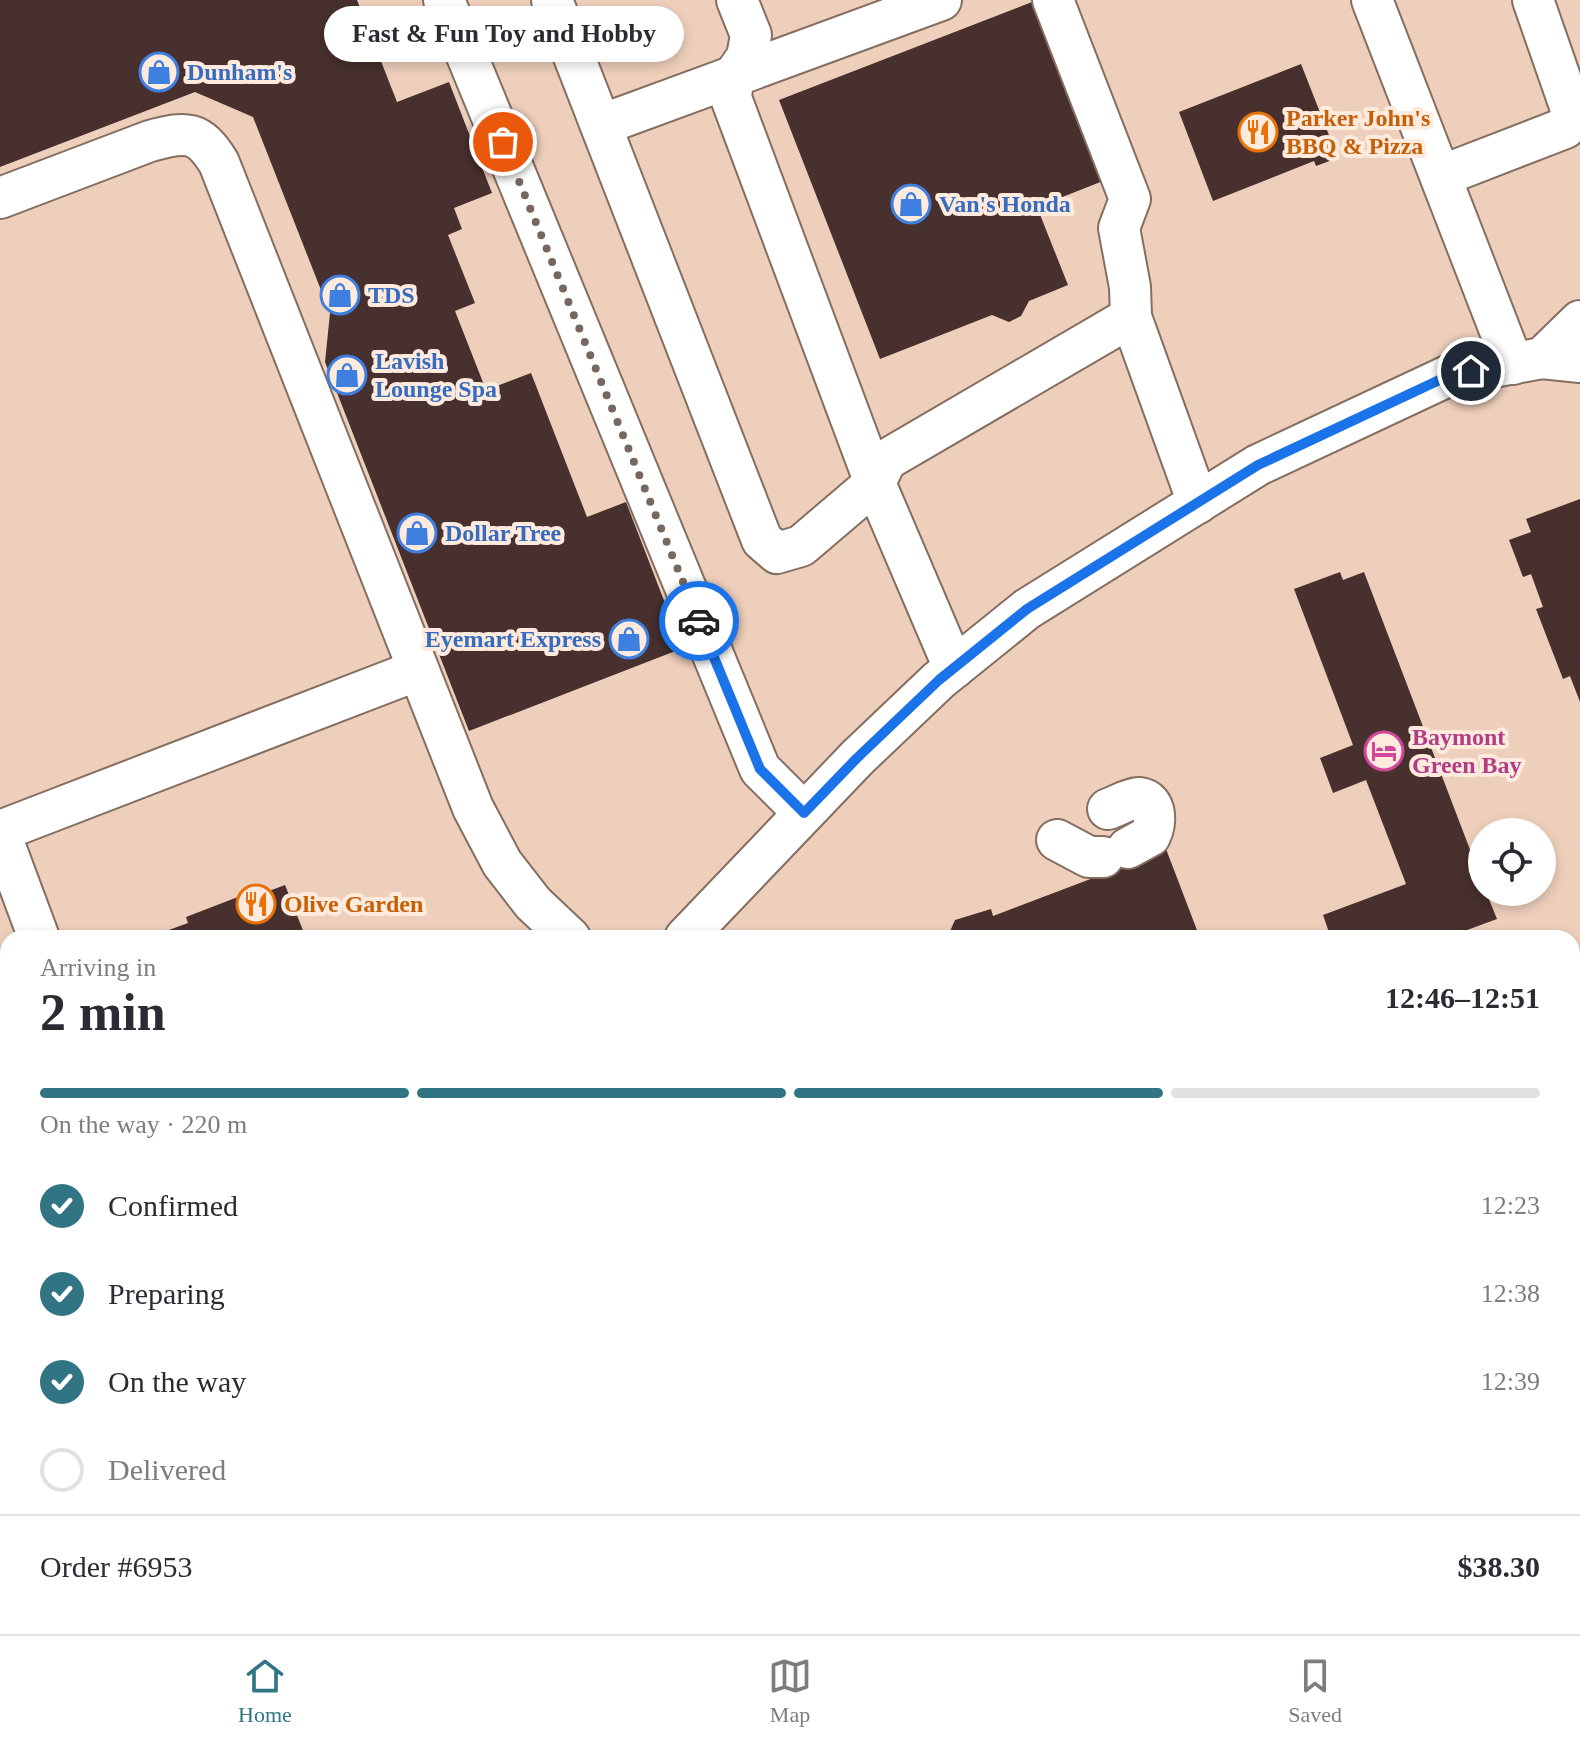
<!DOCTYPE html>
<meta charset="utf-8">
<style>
:root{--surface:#fff;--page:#f7f7f7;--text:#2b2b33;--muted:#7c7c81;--line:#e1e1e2;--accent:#317585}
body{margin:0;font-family:"Times New Roman",serif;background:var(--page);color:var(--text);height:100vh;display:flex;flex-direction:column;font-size:30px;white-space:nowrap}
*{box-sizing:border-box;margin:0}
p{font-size:26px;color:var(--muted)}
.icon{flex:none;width:44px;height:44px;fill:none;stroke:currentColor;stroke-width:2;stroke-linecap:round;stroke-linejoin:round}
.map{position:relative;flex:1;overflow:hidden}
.drawer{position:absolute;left:0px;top:930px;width:1580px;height:704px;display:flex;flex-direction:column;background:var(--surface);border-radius:24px 24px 0 0;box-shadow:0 4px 12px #0003}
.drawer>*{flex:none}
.fabs{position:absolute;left:1468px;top:818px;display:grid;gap:16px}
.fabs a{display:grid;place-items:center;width:88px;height:88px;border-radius:50%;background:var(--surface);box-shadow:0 4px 12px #0003;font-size:40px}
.pin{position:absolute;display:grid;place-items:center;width:68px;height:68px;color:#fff;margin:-34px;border:4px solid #fff;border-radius:50%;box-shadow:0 2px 8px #0007}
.courier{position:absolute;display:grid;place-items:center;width:80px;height:80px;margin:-40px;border:6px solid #1a73e8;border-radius:50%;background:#fff;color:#222;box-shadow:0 2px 10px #0007}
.bubble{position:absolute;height:56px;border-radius:28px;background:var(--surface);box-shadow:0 4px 12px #0003;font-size:26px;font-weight:700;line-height:56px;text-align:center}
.overview em{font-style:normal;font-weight:700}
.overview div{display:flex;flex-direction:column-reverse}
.overview{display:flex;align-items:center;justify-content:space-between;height:136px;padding:0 40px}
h1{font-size:52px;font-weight:700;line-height:60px}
.bar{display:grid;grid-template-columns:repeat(4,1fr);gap:12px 8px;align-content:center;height:96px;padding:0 40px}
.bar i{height:10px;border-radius:6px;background:var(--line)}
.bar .selected{background:var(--accent)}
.bar p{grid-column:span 4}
.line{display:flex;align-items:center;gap:20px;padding:0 40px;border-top:2px solid var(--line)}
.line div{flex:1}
ol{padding:0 40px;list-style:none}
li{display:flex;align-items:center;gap:24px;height:88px}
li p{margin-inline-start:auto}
li .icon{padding:8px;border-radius:50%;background:var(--accent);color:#fff;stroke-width:4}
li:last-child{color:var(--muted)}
li i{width:44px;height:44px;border:4px solid var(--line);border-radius:50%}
.dock{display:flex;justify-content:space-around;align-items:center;height:112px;border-top:2px solid var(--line);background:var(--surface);font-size:22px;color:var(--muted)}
.dock a{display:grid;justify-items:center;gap:4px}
.dock .selected{color:var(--accent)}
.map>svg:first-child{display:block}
.built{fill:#eecfbb;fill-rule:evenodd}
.building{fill:#47302e}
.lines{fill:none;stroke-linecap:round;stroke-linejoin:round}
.minor-casing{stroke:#846e60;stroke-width:44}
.minor{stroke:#fff;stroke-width:40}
.done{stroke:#76685e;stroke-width:8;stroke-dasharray:0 14.4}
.route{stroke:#1a73e8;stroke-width:10}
.labels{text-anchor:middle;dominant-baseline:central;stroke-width:8;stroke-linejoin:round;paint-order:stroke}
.shop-label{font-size:24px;font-weight:bold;fill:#366cbe;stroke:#ffeade;text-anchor:start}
.food-label{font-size:24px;font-weight:bold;fill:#c56008;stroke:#ffeade;text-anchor:start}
.hotel-label{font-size:24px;font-weight:bold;fill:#b23c85;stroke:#ffeade;text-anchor:start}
</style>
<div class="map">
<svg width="1580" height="1634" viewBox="0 0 1580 1634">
<rect width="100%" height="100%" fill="#f5dccc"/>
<!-- built -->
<path class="built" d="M0,0H1580V1634H0ZM1482,832H1542V892H1482ZM8,938H1572V1626H8Z"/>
<!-- building -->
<g class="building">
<path d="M0,0H357L397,102L449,82L492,193L454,208L462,229L448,235L475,303L455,311L486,390L531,373L587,517L626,502L677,634L672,636L678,650L469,731L325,362L330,313L253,117L195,92L0,167Z"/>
<path d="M1032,2L1103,181L1037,207L1068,285L1029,301L1021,316L1009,322L992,315L880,359L779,100Z"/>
<path d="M1301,64L1336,153L1333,155L1335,159L1316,166L1314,161L1213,201L1179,112Z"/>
<path d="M1580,499V702L1570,676L1563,679L1536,609L1543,607L1531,574L1523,577L1509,540L1531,532L1526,519Z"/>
<path d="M1340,572L1343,580L1364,572L1482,881V892H1486L1497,919L1459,933L1461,938H1331L1323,915L1406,884L1366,780L1333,793L1320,758L1353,745L1294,589Z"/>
<path d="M1099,844L1133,861L1166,849L1200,938H947L955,920L991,909L993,916L1109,872Z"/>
<path d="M285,885L306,938H169L166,931L188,923L186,917L266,886L269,891Z"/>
<path d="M1572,1132L1580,1144V1271L1577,1267L1572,1271Z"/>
<path d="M8,1155V1253L0,1256V1158Z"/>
<path d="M749,1626H851L854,1634H750Z"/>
<path d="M1194,1626H1335L1314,1634H1197Z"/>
</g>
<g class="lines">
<!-- minor casing -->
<g class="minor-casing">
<g id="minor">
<path d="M444,0L760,769L804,813"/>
<path d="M552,0L762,540L777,553L801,546L875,483L731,98L733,77L747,57L751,35L737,0"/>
<path d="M1053,0L1130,199L1119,228L1130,287L1131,317"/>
<path d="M1372,0L1513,364"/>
<path d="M601,125L941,0"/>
<path d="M1441,176L1565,128L1572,112L1533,0"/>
<path d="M0,198L150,141C186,131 199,130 219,163L473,808L502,863L533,903L570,938"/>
<path d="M1542,358L1580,321"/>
<path d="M954,668L875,483L886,460L1131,317L1198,503"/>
<path d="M1108,809C1117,806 1130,798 1139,798C1158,800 1156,824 1150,836L1128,848"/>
<path d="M0,831L418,670"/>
<path d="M0,833L39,938"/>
<path d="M1057,840L1089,857H1103"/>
<path d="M685,938L857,758L939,680L1027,609L1258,465L1450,375L1542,358L1580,362"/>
<path d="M0,1044L8,1041"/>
<path d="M1572,1528L1580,1534"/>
<path d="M1572,1577L1580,1565"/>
<path d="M0,1609L8,1604"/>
<path d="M48,1626L52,1634"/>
<path d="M198,1634L206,1626"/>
<path d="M1532,1634L1538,1626"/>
</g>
</g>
<!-- minor -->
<use href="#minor" class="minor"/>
</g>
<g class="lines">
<!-- done -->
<path class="done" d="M503,142L699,621"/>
<!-- route -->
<path class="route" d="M699,621L760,769L804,813L857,758L939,680L1027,609L1258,465L1450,375L1471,371"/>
</g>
<!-- icons -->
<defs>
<g id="shop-ring" transform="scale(2)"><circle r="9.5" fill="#ffeade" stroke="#3f7fe0" stroke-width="1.5"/><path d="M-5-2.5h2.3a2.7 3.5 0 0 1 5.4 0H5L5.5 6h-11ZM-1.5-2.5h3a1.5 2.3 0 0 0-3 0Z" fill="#3f7fe0"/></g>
<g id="restaurant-ring" transform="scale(2)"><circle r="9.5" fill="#ffeade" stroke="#e8710a" stroke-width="1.5"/><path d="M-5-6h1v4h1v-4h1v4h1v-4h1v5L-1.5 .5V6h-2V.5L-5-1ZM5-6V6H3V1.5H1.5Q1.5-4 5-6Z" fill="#e8710a"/></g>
<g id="hotel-ring" transform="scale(2)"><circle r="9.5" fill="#ffeade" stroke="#d1479c" stroke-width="1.5"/><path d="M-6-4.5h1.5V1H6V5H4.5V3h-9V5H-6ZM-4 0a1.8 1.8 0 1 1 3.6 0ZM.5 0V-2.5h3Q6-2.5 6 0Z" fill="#d1479c"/></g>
</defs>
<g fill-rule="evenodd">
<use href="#shop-ring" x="159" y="72"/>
<use href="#restaurant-ring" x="1258" y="132"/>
<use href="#shop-ring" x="911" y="204"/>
<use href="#shop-ring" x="340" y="295"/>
<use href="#shop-ring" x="347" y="375"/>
<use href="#shop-ring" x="417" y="533"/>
<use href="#shop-ring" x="629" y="639"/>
<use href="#hotel-ring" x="1384" y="751"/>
<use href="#restaurant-ring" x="256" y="904"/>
</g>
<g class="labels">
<!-- shop labels -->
<g class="shop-label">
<text x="187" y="72">Dunham's</text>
<text x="939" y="204">Van's Honda</text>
<text x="368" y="295">TDS</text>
<text x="375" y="361">Lavish<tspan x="375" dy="28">Lounge Spa</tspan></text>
<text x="445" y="533">Dollar Tree</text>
<text x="601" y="639" text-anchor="end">Eyemart Express</text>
</g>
<!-- food labels -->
<g class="food-label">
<text x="1286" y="118">Parker John's<tspan x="1286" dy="28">BBQ &amp; Pizza</tspan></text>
<text x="284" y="904">Olive Garden</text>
</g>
<!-- hotel labels -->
<g class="hotel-label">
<text x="1412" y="737">Baymont<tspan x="1412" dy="28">Green Bay</tspan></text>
</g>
</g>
</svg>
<div class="fabs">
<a><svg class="icon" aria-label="locate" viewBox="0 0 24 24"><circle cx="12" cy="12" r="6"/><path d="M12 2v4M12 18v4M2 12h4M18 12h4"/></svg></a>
</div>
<div class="pin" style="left:503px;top:142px;background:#ea580c"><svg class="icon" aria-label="bag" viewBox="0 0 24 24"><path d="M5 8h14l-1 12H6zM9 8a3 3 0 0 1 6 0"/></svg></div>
<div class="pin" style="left:1471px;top:371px;background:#1f2937"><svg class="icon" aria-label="home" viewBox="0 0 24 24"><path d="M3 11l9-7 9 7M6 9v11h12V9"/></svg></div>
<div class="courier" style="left:699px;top:621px"><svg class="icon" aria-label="car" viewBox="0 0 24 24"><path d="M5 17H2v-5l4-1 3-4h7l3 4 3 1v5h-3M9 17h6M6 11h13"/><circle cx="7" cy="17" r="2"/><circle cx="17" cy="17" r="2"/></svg></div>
<div class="bubble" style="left:324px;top:6px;width:360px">Fast &amp; Fun Toy and Hobby</div>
<section class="drawer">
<div class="overview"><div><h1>2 min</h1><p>Arriving in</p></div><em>12:46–12:51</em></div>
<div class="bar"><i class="selected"></i><i class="selected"></i><i class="selected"></i><i></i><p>On the way · 220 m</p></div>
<ol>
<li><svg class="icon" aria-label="check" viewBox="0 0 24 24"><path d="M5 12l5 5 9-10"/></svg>Confirmed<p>12:23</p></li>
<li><svg class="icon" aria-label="check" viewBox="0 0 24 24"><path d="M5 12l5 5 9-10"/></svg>Preparing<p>12:38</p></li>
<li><svg class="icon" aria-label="check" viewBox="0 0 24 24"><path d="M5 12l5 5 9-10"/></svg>On the way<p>12:39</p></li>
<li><i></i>Delivered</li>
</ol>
<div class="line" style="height:104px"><div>Order #6953</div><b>$38.30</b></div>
</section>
</div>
<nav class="dock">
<a class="selected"><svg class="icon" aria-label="home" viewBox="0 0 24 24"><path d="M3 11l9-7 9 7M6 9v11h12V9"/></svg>Home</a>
<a><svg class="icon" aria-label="map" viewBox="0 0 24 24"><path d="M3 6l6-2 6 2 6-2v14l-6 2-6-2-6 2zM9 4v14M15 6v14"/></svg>Map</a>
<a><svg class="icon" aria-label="saved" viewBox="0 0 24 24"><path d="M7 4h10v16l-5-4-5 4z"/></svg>Saved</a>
</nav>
